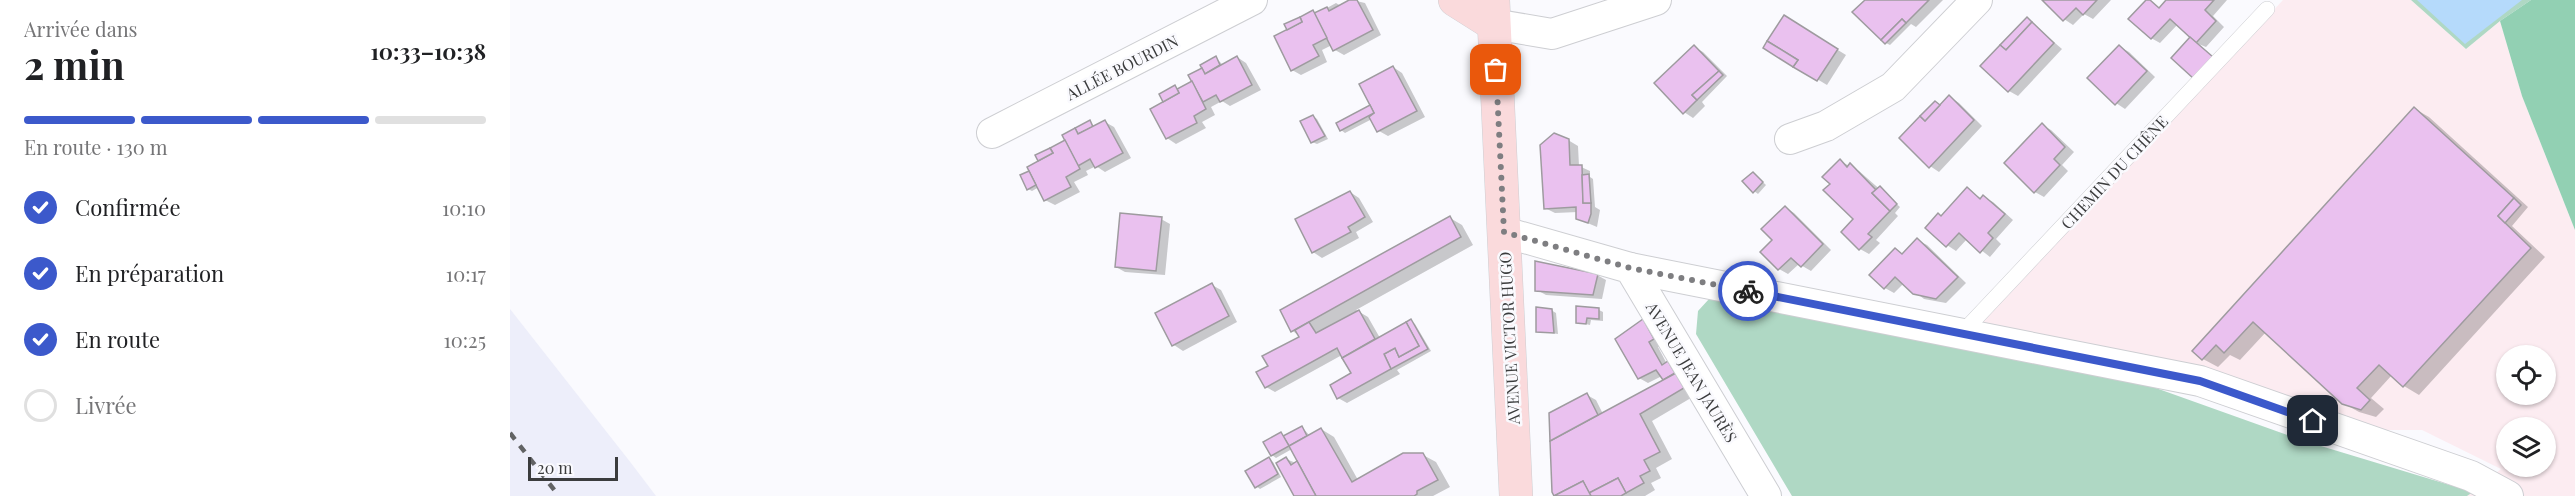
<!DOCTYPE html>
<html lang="fr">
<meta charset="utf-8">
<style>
:root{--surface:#fff;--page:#f2f2f2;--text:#202124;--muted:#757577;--line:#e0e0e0;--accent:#3c59cb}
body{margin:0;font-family:"Playfair Display",serif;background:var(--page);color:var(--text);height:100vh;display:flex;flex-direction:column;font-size:22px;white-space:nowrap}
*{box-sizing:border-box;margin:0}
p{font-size:20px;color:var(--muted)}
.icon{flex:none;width:33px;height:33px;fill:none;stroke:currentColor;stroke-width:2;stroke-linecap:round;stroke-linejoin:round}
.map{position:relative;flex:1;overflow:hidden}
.sheet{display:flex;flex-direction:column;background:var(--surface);width:510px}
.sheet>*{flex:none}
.buttons{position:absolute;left:1986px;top:345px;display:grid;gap:12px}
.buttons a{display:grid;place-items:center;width:60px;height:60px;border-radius:50%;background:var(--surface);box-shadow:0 2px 4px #0004;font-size:30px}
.scale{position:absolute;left:18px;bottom:15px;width:90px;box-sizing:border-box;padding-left:6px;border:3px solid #3b3c3d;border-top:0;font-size:16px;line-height:21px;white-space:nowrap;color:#3b3c3d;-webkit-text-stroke:4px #fafafe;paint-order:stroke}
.pin{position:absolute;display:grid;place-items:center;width:51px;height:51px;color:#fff;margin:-26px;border-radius:12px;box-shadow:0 3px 9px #0006}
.courier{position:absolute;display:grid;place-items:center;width:60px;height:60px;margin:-30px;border:4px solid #3c59cb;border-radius:50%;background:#fff;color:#222;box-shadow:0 2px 8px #0007}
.summary em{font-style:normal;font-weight:700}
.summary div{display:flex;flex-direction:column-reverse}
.summary{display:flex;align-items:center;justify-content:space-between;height:102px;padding:0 24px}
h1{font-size:39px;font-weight:700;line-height:45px}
.bar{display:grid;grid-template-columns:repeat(4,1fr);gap:9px 6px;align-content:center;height:72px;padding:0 24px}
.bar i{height:8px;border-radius:4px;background:var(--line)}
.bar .selected{background:var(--accent)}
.bar p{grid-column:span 4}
ol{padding:0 24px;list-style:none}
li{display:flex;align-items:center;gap:18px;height:66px}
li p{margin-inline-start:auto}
li .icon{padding:6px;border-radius:50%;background:var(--accent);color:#fff;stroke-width:4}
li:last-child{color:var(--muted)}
li i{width:33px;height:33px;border:3px solid var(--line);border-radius:50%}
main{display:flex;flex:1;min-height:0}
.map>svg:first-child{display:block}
.built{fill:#edeefa}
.industrial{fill:#fcecf1;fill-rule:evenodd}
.green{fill:#afd8c4}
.forest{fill:#92d0b3}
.water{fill:#b5dafb}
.shadow{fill:#0003}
.building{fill:#eac1ef;stroke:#9e9b9f;stroke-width:1.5}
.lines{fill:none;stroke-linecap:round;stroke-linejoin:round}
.lane-casing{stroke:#cdced2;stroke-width:16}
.street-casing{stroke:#cdced2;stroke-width:32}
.secondary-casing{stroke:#cdced2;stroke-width:34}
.lane{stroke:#fff;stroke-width:15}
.street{stroke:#fff;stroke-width:30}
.secondary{stroke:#fadadc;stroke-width:33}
.rail{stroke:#626364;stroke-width:4.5;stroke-dasharray:8 8;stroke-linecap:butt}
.done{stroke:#7e7e81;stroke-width:6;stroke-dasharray:0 10.8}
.route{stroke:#3c59cb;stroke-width:8}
.labels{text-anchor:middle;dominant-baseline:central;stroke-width:5;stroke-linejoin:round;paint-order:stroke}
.street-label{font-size:16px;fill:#3b3c3d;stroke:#fafafe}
</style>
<main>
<section class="sheet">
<div class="summary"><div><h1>2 min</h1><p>Arrivée dans</p></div><em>10:33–10:38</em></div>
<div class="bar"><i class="selected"></i><i class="selected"></i><i class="selected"></i><i></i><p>En route · 130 m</p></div>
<ol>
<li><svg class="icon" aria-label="check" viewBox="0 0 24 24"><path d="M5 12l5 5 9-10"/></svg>Confirmée<p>10:10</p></li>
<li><svg class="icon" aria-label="check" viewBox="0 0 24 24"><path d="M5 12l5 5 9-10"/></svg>En préparation<p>10:17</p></li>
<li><svg class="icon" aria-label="check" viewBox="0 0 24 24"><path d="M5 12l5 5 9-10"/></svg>En route<p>10:25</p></li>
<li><i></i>Livrée</li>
</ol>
</section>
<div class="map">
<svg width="2065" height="496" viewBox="0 0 2065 496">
<rect width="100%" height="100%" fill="#fafafe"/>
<!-- built -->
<path class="built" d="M0,309L121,463L146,496H0Z"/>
<!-- industrial -->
<path class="industrial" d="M1773,0H1901L1956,49L1990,21L2012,96L2065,230V496H1957L1991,469L1912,430H1876L1467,328ZM1996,356H2036V394H1996ZM1996,428H2036V466H1996Z"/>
<!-- green -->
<g class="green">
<path d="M1901,0H2021L1990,21L1956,49Z"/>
<path d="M1199,299L1230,302L1643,387L1791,440L1963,492L1957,496H1282L1186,334L1188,311Z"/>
</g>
<!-- forest -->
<path class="forest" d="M2021,0H2065V230L2012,96L1990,21Z"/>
<!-- water -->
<path class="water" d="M1907,0H2012L1955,44Z"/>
<!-- shadow -->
<g class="shadow">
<path d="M842,0L855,3L871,35L834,55L825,50L822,45L812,50L817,62L791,75L782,70L806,14L826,3L831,6Z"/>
<path d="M1357,0H1433L1406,27L1401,24L1380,45L1376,43Z"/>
<path d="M1534,0H1601L1583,19L1574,14L1563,25L1554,19Z"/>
<path d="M1638,0L1650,8L1658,0H1717L1703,16L1714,27L1696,47L1686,43L1689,80L1682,37L1668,24L1650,43L1641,38Z"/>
<path d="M1274,17L1336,55L1317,85L1255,48Z"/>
<path d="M1517,19L1552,49L1508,96L1499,91Z"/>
<path d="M1184,47L1193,52L1217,76L1192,102L1195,106L1183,118L1174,112Z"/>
<path d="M1610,47L1619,52L1645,77L1615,109L1606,103Z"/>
<path d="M727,57L736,63L751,90L720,106L712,101L701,107L705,115L692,122L696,128L666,144L657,138L656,102L665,87L669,89L684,81L706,58L713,65Z"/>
<path d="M883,67L892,73L915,117L878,136L869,131L862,119L835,133L831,130L860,107Z"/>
<path d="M1440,97L1449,103L1472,126L1429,172L1420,166L1431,107Z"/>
<path d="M1905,109L1919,117L2018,207L2002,226L2035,257L1909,395L1894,386L1882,375L1861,398L1874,409L1866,417L1849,412L1833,403L1756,332L1730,360L1720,355L1708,367L1693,359L1684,351Z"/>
<path d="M803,116L807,119L818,139L807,144L802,142Z"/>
<path d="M580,122L585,127L595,122L604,127L621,158L595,172L586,166L576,171L578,175L564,182L570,192L545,205L535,200L529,187L522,191L518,189L519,172L523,174L530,162L527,156L557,141Z"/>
<path d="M1532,125L1541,130L1564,152L1552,165L1558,171L1534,197L1525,192Z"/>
<path d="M1058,140L1068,146L1069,166L1080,171V177L1083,179L1085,207L1090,210L1087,227L1068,219V212L1045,213L1035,208Z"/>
<path d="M1330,161L1349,171L1390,207L1385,213L1388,216L1366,240L1370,243L1359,254L1350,249L1346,219L1322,184Z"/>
<path d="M1243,173L1256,185L1248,194L1244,191Z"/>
<path d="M1457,189L1472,199L1474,197L1483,202L1503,220L1486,239L1491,244L1480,257L1457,239L1446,251L1437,245L1432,217Z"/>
<path d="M840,192L849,198L863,222L846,232L849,238L812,258L803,252L787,220Z"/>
<path d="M1275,207L1284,213L1321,250L1301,271L1289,264L1278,274L1269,269L1252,252L1264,240Z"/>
<path d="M940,218L952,225L963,245L846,310L858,317L870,338L901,321L905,324L921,351L887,370L890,374L837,403L828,398L843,373L832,355L765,392L756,387L760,366L791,338L783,331Z"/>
<path d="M651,219L660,224L655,275L615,272L606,267Z"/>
<path d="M1407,240L1417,245L1456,283L1436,303L1414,299L1394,283L1384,293L1375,288L1386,250L1394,255Z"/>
<path d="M1087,275L1096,280L1092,299L1036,295L1027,290Z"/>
<path d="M702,285L711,290L727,322L673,351L664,345L647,314Z"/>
<path d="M1041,310L1046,313L1048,334L1028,331Z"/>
<path d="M1089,310L1093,312V321L1081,320L1080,325L1067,322Z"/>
<path d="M1133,321L1142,326L1153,344L1148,347L1157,364L1167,368L1186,395L1142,421L1162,459L1146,468L1151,478L1141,483L1145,490L1135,496H1046L1043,492L1041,414L1077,395L1086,400L1093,414L1156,380L1152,376L1138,383L1129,378Z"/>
<path d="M792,427L800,436L811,429L824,437L848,480L913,455L926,462L940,487L923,496H786L776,459L791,465L782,449L766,458L762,455L771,434L775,437Z"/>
<path d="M759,459L763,462L771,477L750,489L746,486Z"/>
</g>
<!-- building -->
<g class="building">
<path d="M839,0H847L863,30L823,51L804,13L817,7L819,11Z"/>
<path d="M1355,0H1419L1396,23L1392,19L1371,40L1342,12Z"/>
<path d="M1532,0H1587L1573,15L1566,8L1553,21Z"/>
<path d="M1636,0H1640L1649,8L1656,0H1704L1695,10L1706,21L1686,43L1660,19L1641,39L1618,19Z"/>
<path d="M803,10L817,38L803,45L809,56L781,71L764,36L792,22L790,17Z"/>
<path d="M1274,15L1328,49L1307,81L1283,67L1288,60L1257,41Z"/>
<path d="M790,17L792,22L777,30L774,24Z"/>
<path d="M1517,17L1522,22L1496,50L1490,45Z"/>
<path d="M1392,19L1396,23L1375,44L1371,40Z"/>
<path d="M1522,22L1544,43L1498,92L1470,66L1490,45L1496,50Z"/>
<path d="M1680,37L1703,57L1684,79L1661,58Z"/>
<path d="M1257,41L1288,60L1283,67L1253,48Z"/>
<path d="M1184,45L1209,71L1182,95L1187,100L1173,114L1144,83Z"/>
<path d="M1609,45L1637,71L1605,105L1577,78Z"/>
<path d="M706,56L710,65L695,74L690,65Z"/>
<path d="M727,56L742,85L710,102L706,95L693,102L678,75L692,68L695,74Z"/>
<path d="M883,66L907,111L867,132L859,117L864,113L849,84Z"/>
<path d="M1209,71L1213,75L1187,100L1182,95Z"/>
<path d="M682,81L696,109L684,116L687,123L656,139L640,109L669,93L667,89Z"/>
<path d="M665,85L669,93L653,102L649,94Z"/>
<path d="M1439,95L1464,120L1419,168L1389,138L1410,116L1415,121Z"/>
<path d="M1425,101L1430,105L1415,121L1410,116Z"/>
<path d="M860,105L864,113L830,131L826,123Z"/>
<path d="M1904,107L2004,198L1988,216L2021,248L1893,387L1869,365L1847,388L1860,400L1851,410L1832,404L1743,322L1714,353L1706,345L1692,360L1682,351Z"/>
<path d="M803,115L815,136L801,143L790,121Z"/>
<path d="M580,120L583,127L568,134L565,128Z"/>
<path d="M595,120L613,153L585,168L580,159L568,166L552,135L565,128L568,134Z"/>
<path d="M1532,123L1555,147L1544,159L1550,165L1524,193L1494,163Z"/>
<path d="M1044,133L1059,139L1060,165H1072L1073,203H1081V214L1078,223L1066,219V207L1034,209L1030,145Z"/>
<path d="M555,140L570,169L556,177L561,187L534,201L517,167L543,153L540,148Z"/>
<path d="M540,148L543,153L528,161L525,155Z"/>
<path d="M1330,159L1337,167L1340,163L1366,190L1362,193L1380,211L1358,234L1362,237L1349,250L1331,232L1343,219L1313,190L1320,184L1312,177Z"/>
<path d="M519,171L526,185L517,190L510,175Z"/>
<path d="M1243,172L1253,182L1243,193L1232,181Z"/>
<path d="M1079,174L1081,203H1073L1072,175Z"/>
<path d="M1370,186L1387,204L1380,211L1362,193Z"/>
<path d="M1457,187L1470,199L1473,195L1495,214L1478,233L1483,238L1470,253L1449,233L1436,247L1415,228L1428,213L1431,216Z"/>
<path d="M840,191L855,217L838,227L841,232L802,253L785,219Z"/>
<path d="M2004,198L2011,205L1995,223L1988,216Z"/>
<path d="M1275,206L1313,244L1291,267L1281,258L1268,270L1250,252L1262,240L1251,229Z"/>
<path d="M610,213L652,217L646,271L605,267Z"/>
<path d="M940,216L951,237L781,332L770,310Z"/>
<path d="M1407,238L1448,277L1426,299L1403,294L1385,277L1374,289L1359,275L1385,248L1392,254Z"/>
<path d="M1025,261L1088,274L1083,295L1025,291Z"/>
<path d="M702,283L719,316L662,346L645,313Z"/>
<path d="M1066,306L1089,308V319L1077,318L1076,324L1066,323Z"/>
<path d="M1026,307L1042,309L1044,333L1026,332Z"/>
<path d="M849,310L865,339L832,358L827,348L755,388L746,372L758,366L752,356L789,337L785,330L799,322L806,333Z"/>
<path d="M901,319L918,349L881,369L874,354L885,348L889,357L909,346L896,322Z"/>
<path d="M1133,319L1144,339L1139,342L1152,365L1158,361L1165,373L1153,380L1146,370L1128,379L1105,339Z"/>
<path d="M896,322L909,346L889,357L885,348L874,354L881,369L827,399L820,385L841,373L832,358Z"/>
<path d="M1166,373L1174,388L1130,414L1150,452L1134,460L1140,471L1130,476L1134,483L1116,493L1108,478L1079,493L1073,481L1044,496L1042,492L1040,441Z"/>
<path d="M1077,393L1088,415L1040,441L1039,413Z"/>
<path d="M792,426L797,436L779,446L773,436Z"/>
<path d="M811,428L842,482L893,453H913L928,480L907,491V494L904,496H806L779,446Z"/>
<path d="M771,432L779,446L761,456L753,442Z"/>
<path d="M759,457L768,474L745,488L735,471Z"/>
<path d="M776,457L781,465L787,461L806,496H784L766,463Z"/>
<path d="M1108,478L1116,493L1111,496H1081L1079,493Z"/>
<path d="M1073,481L1081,496H1044Z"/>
</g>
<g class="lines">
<!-- lane casing -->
<g class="lane-casing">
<path id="lane" d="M1451,334L1757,9"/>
</g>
<!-- street casing -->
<g class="street-casing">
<g id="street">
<path d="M983,24L1042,34L1146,0"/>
<path d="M482,133L742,0"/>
<path d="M1280,139L1316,126L1383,87L1467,0"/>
<path d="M994,232L1120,268L1256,496"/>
<path d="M1120,268L1690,381L1961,476L1998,496"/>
</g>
</g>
<!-- secondary casing -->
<g class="secondary-casing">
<g id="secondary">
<path d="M945,0L983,24"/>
<path d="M983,0L1006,496"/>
</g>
</g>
<!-- lane -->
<use href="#lane" class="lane"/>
<!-- street -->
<use href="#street" class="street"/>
<!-- secondary -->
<use href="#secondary" class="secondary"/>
<!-- rail -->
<path class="rail" d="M0,433L49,496"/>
</g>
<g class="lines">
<!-- done -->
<path class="done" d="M986,70L994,232L1120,268L1238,291"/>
<!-- route -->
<path class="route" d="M1238,291L1690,381L1803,421"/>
</g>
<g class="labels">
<!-- street labels -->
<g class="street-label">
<text transform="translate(612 67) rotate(-27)">ALLÉE BOURDIN</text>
<text transform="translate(1604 172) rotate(-47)">CHEMIN DU CHÊNE</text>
<text transform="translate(999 338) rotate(-93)">AVENUE VICTOR HUGO</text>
<text transform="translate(1182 372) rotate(59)">AVENUE JEAN JAURÈS</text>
</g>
</g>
</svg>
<div class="buttons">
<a><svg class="icon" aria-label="locate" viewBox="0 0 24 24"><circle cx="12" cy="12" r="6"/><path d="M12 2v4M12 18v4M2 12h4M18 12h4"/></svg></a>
<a><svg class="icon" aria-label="layers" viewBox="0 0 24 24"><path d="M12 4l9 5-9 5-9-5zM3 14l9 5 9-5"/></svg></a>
</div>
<div class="scale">20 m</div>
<div class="pin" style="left:986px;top:70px;background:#ea580c"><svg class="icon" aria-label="bag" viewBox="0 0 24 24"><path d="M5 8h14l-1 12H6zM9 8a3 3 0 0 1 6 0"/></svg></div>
<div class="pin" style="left:1803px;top:421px;background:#1f2937"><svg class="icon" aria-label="home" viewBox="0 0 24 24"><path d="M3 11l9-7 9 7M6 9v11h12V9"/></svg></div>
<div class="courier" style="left:1238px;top:291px"><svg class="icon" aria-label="bike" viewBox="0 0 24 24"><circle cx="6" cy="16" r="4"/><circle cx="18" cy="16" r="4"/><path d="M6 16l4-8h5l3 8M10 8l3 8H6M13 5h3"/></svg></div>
</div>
</main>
